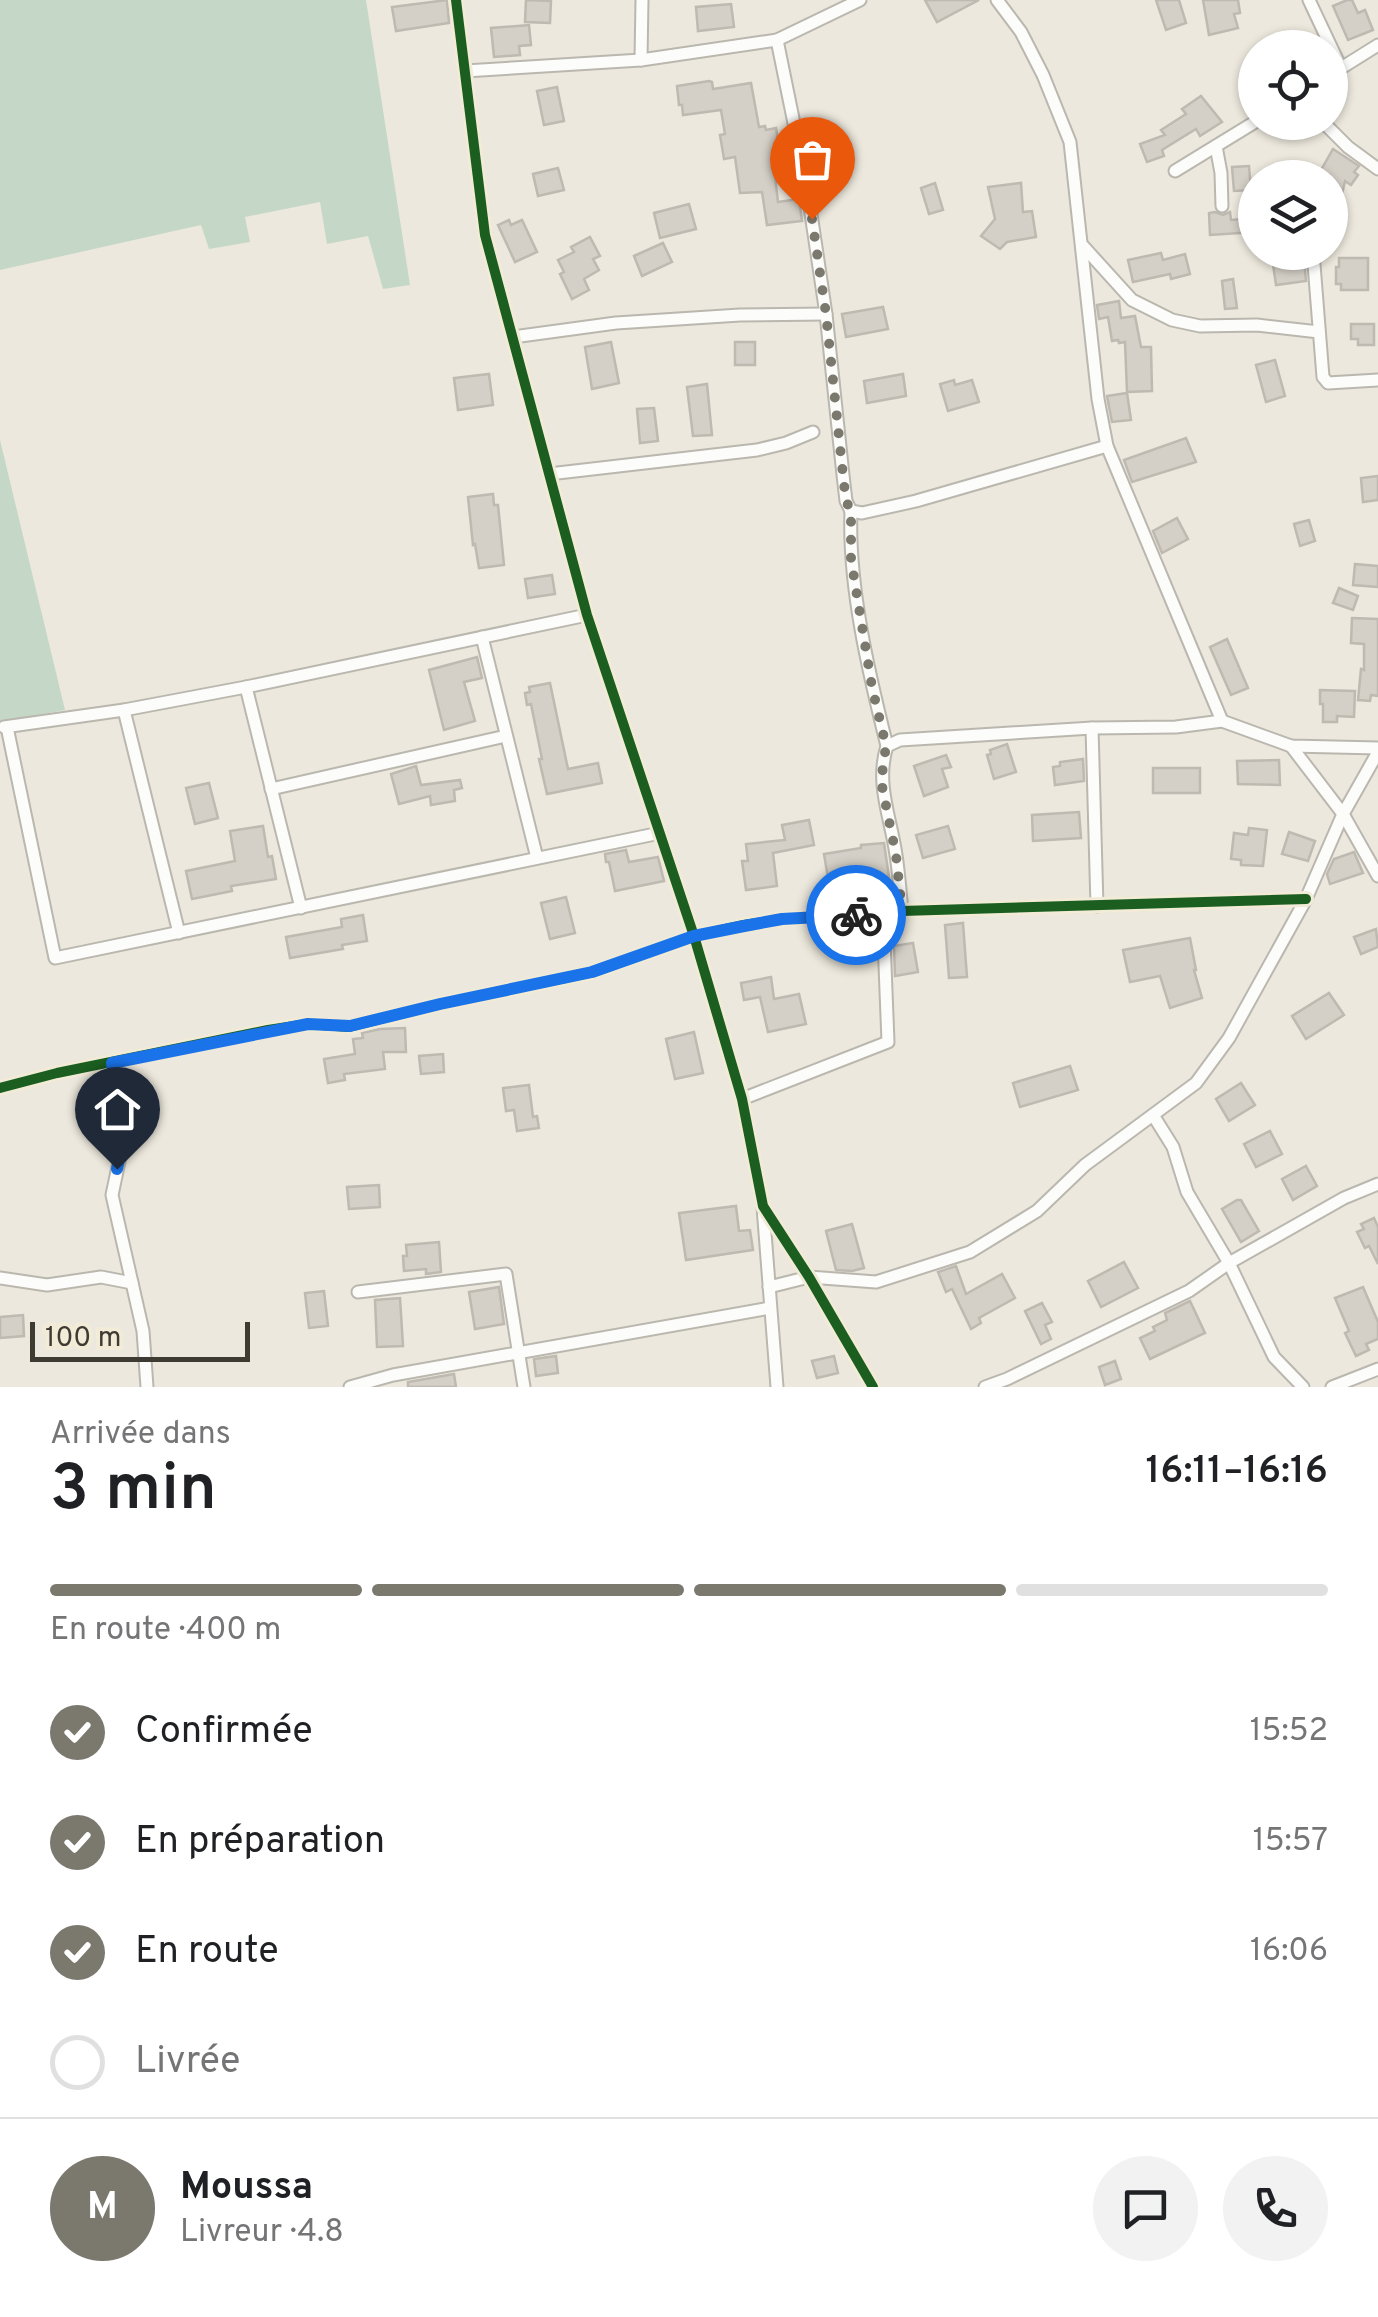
<!DOCTYPE html>
<html lang="fr">
<meta charset="utf-8">
<style>
:root{--surface:#fff;--page:#f2f2f2;--text:#202124;--muted:#757577;--line:#e0e0e0;--accent:#7b786e}
body{margin:0;font-family:Overpass,sans-serif;background:var(--page);color:var(--text);height:100vh;display:flex;flex-direction:column;font-size:38px;white-space:nowrap}
*{box-sizing:border-box;margin:0}
p{font-size:32px;color:var(--muted)}
.icon{flex:none;width:55px;height:55px;fill:none;stroke:currentColor;stroke-width:2;stroke-linecap:round;stroke-linejoin:round}
.map{position:relative;height:1387px;overflow:hidden}
.details{display:flex;flex-direction:column;background:var(--surface);flex:1}
.details>*{flex:none}
.tools{position:absolute;left:1238px;top:30px;display:grid;gap:20px}
.tools a{display:grid;place-items:center;width:110px;height:110px;border-radius:50%;background:var(--surface);box-shadow:0 2px 8px #0004;font-size:50px}
.scale{position:absolute;left:30px;bottom:25px;width:220px;box-sizing:border-box;padding-left:10px;border:5px solid #3e3b33;border-top:0;font-size:28px;line-height:35px;white-space:nowrap;color:#3e3b33;-webkit-text-stroke:8px #f2ebd7;paint-order:stroke}
.pin{position:absolute;display:grid;place-items:center;width:85px;height:85px;color:#fff;margin:-102px -42px;border-radius:50% 50% 50% 0;rotate:-45deg;box-shadow:0 0 10px #0007}
.pin .icon{rotate:45deg}
.courier{position:absolute;display:grid;place-items:center;width:100px;height:100px;margin:-50px;border:8px solid #1a73e8;border-radius:50%;background:#fff;color:#222;box-shadow:0 2px 12px #0007}
.head em{font-style:normal;font-weight:600}
.head div{display:flex;flex-direction:column-reverse}
.head{display:flex;align-items:center;justify-content:space-between;height:170px;padding:0 50px}
h1{font-size:65px;font-weight:600;line-height:75px}
.bar{display:grid;grid-template-columns:repeat(4,1fr);gap:15px 10px;align-content:center;height:120px;padding:0 50px}
.bar i{height:12px;border-radius:8px;background:var(--line)}
.bar .selected{background:var(--accent)}
.bar p{grid-column:span 4}
.line{display:flex;align-items:center;gap:25px;padding:0 50px;border-top:2px solid var(--line)}
.line div{flex:1}
.round{display:grid;place-items:center;flex:none;width:105px;height:105px;border-radius:52px;background:var(--page)}
ol{padding:0 50px;list-style:none}
li{display:flex;align-items:center;gap:30px;height:110px}
li p{margin-inline-start:auto}
li .icon{padding:10px;border-radius:50%;background:var(--accent);color:#fff;stroke-width:4}
li:last-child{color:var(--muted)}
li i{width:55px;height:55px;border:5px solid var(--line);border-radius:50%}
.map>svg:first-child{display:block}
.green{fill:#c5d8c8}
.building{fill:#d4d0c7;stroke:#beb9b1;stroke-width:2.5}
.lines{fill:none;stroke-linecap:round;stroke-linejoin:round}
.street-casing{stroke:#bab7af;stroke-width:15}
.street{stroke:#fcfcfa;stroke-width:11}
.cycleway-casing{stroke:#f2ebd7;stroke-width:16}
.cycleway{stroke:#1b5e20;stroke-width:10}
.done{stroke:#7b786e;stroke-width:10;stroke-dasharray:0 18}
.route{stroke:#1a73e8;stroke-width:12}
</style>
<div class="map">
<svg width="1378" height="1387" viewBox="0 0 1378 1387">
<rect width="100%" height="100%" fill="#ece8dd"/>
<!-- green -->
<g class="green">
<path d="M0,0H366L410,285L383,289L368,236L327,244L320,202L245,217L250,242L209,249L201,225L0,270Z"/>
<path d="M0,440L65,710L0,722Z"/>
</g>
<!-- building -->
<g class="building">
<path d="M447,0L449,23L396,31L392,7Z"/>
<path d="M526,0L551,1L550,23L525,22Z"/>
<path d="M925,0H979L937,22Z"/>
<path d="M1156,0H1179L1186,23L1166,30Z"/>
<path d="M1203,0H1238L1240,13L1234,14L1238,28L1209,35Z"/>
<path d="M1347,0H1352L1358,13L1365,10L1373,30L1348,40L1333,6Z"/>
<path d="M731,4L734,27L698,31L696,7Z"/>
<path d="M529,25L531,45L519,46L520,55L494,57L491,28Z"/>
<path d="M709,81L712,82L713,89L751,83L759,127L765,126L766,130L776,128L781,158L773,160L778,202L799,199L802,221L767,225L762,192L740,193L735,157L724,159L720,135L725,134L721,110L683,115L682,105H679L677,86Z"/>
<path d="M557,87L564,121L544,125L537,91Z"/>
<path d="M1201,96L1222,122L1200,136L1196,129L1162,150L1164,156L1147,162L1140,144L1165,135L1161,130L1186,114L1182,109Z"/>
<path d="M1333,149L1359,166L1354,172L1358,175L1351,185L1345,181L1340,203L1330,201V175L1321,170Z"/>
<path d="M1249,166L1251,190L1234,191L1232,167Z"/>
<path d="M558,168L564,190L538,196L533,174Z"/>
<path d="M935,183L943,210L929,214L921,188Z"/>
<path d="M1021,183L1023,212L1032,211L1036,237L1007,242L1000,249L981,236L995,219L988,187Z"/>
<path d="M689,204L696,229L660,238L654,213Z"/>
<path d="M1215,212L1223,215L1230,212L1231,220L1255,218V232L1210,235L1209,213Z"/>
<path d="M509,220L511,225L522,220L537,252L515,262L498,225Z"/>
<path d="M590,237L600,256L593,259L599,270L584,279L589,290L572,299L560,274L564,272L558,260L574,252L571,247Z"/>
<path d="M663,243L672,262L642,276L634,256Z"/>
<path d="M1161,253L1163,260L1185,254L1190,274L1171,279L1170,274L1133,282L1128,260Z"/>
<path d="M1339,258H1368V290H1341V284H1336V267H1339Z"/>
<path d="M1304,259L1306,281L1276,285L1273,264Z"/>
<path d="M1233,279L1237,308L1225,309L1222,281Z"/>
<path d="M1119,301L1121,318L1135,316L1141,347H1151L1152,391L1127,392L1125,342L1119,343L1118,340L1112,341L1108,317L1099,319L1097,305Z"/>
<path d="M883,307L888,329L846,337L842,314Z"/>
<path d="M1351,324H1374V345H1358V339H1351Z"/>
<path d="M611,342L619,383L592,389L585,347Z"/>
<rect x="735" y="342" width="20" height="23"/>
<path d="M1275,360L1285,396L1266,402L1256,365Z"/>
<path d="M489,374L493,405L458,410L454,378Z"/>
<path d="M903,374L906,396L867,403L864,381Z"/>
<path d="M954,380L955,385L972,380L979,402L948,411L940,384Z"/>
<path d="M707,384L712,435L693,436L687,387Z"/>
<path d="M1127,393L1131,420L1112,422L1107,396Z"/>
<path d="M654,408L658,441L640,443L637,409Z"/>
<path d="M1186,438L1196,462L1132,482L1124,460Z"/>
<path d="M1378,476V500L1363,502L1361,478Z"/>
<path d="M493,494L494,505H498L504,565L479,568L475,544L473,545L468,497Z"/>
<path d="M1177,518L1188,539L1162,553L1153,531Z"/>
<path d="M1309,520L1315,541L1300,546L1294,524Z"/>
<path d="M1355,564L1378,566V587L1353,585Z"/>
<path d="M552,575L555,594L528,598L525,579Z"/>
<path d="M1339,588L1358,596L1353,610L1333,603Z"/>
<path d="M1352,618L1378,619V696L1371,695L1370,701L1358,700L1361,669L1364,670V644L1351,643Z"/>
<path d="M1227,639L1248,688L1231,695L1210,647Z"/>
<path d="M477,657L482,678L464,682L475,721L444,730L429,670Z"/>
<path d="M550,683L568,769L598,763L602,783L547,794L539,759H542L531,704L527,705L525,693L530,692L529,687Z"/>
<path d="M1320,690L1355,691L1354,717L1337,716V722H1323V704H1320Z"/>
<path d="M1007,744L1016,772L994,779L987,755L991,754L990,750Z"/>
<path d="M946,755L951,767L942,769L948,787L924,796L914,766Z"/>
<path d="M1083,759L1084,781L1055,785L1053,767L1060,766V762Z"/>
<path d="M1279,760L1280,785L1238,784L1237,761Z"/>
<path d="M416,766L421,785L460,780L462,788L454,790L455,801L431,805L430,796L399,804L391,774Z"/>
<rect x="1153" y="768" width="47" height="25"/>
<path d="M209,783L218,818L195,824L186,788Z"/>
<path d="M1079,812L1081,838L1033,841L1032,815Z"/>
<path d="M809,820L814,845L773,853L777,886L746,890L742,861H748L746,844L785,840L782,825Z"/>
<path d="M263,826L268,857L272,856L276,879L231,886L232,891L192,899L186,871L235,861L230,831Z"/>
<path d="M948,826L955,849L923,858L916,835Z"/>
<path d="M1249,828L1267,830L1263,866L1241,865V860L1231,859L1234,833L1248,835Z"/>
<path d="M1289,832L1315,841L1308,861L1282,854Z"/>
<path d="M884,843L890,884L865,886V883L836,888L835,883L829,884L824,854L861,848V845Z"/>
<path d="M626,850L629,862L658,857L664,881L615,891L609,862H606L605,854Z"/>
<path d="M1354,852L1363,873L1330,884L1327,874L1334,859Z"/>
<path d="M566,897L575,933L550,939L541,903Z"/>
<path d="M363,915L367,941L342,945L343,949L290,958L286,937L342,927L341,919Z"/>
<path d="M963,923L967,977L949,978L945,925Z"/>
<path d="M1376,929L1378,947L1361,954L1354,937Z"/>
<path d="M1190,938L1196,970H1194L1202,998L1170,1008L1160,976L1130,982L1123,950Z"/>
<path d="M913,943L918,972L895,976L894,946Z"/>
<path d="M771,977L774,999L799,994L806,1024L768,1032L760,997L744,1000L741,983Z"/>
<path d="M1329,993L1344,1015L1306,1039L1292,1016Z"/>
<path d="M405,1028L406,1052H383L385,1069L344,1074L345,1080L328,1083L324,1059L355,1054L353,1039L363,1038L362,1033L380,1029Z"/>
<path d="M694,1032L703,1073L675,1079L666,1039Z"/>
<path d="M443,1054L444,1072L421,1074L419,1056Z"/>
<path d="M1070,1066L1078,1090L1020,1107L1013,1083Z"/>
<path d="M1241,1083L1255,1105L1229,1121L1216,1099Z"/>
<path d="M529,1085L533,1117L537,1116L539,1128L517,1131L514,1110L506,1111L503,1088Z"/>
<path d="M1270,1131L1282,1154L1256,1167L1244,1144Z"/>
<path d="M1306,1166L1317,1186L1293,1200L1282,1179Z"/>
<path d="M379,1185L380,1207L349,1209L347,1187Z"/>
<path d="M1237,1200H1241L1259,1231L1241,1242L1222,1209Z"/>
<path d="M736,1206L739,1231L750,1230L753,1250L686,1260L679,1213Z"/>
<path d="M1374,1218L1378,1227V1264L1369,1246L1365,1248L1357,1232L1364,1229L1361,1224Z"/>
<path d="M852,1224L864,1268L852,1271L836,1270L826,1231Z"/>
<path d="M439,1242L441,1272L426,1274V1269L404,1271L403,1256H407L406,1245Z"/>
<path d="M1124,1262L1138,1288L1101,1307L1088,1281Z"/>
<path d="M956,1266L966,1294L1002,1274L1015,1298L979,1318L981,1323L971,1329L952,1289L946,1292L938,1272Z"/>
<path d="M499,1287L504,1324L475,1329L469,1292Z"/>
<path d="M1363,1287L1378,1322V1339L1366,1344L1369,1350L1356,1356L1345,1333L1349,1331L1335,1298Z"/>
<path d="M324,1291L328,1326L309,1328L305,1293Z"/>
<path d="M400,1298L403,1346L377,1347L375,1300Z"/>
<path d="M1190,1301L1205,1333L1150,1359L1140,1338L1155,1331L1153,1327L1167,1320L1165,1313Z"/>
<path d="M1042,1303L1052,1322L1045,1325L1051,1339L1041,1344L1025,1311Z"/>
<path d="M23,1315L24,1336L0,1338V1317Z"/>
<path d="M556,1356L558,1373L536,1376L534,1359Z"/>
<path d="M834,1356L838,1373L817,1378L812,1361Z"/>
<path d="M1115,1361L1121,1379L1105,1385L1099,1367Z"/>
<path d="M454,1374L456,1387H408V1382Z"/>
</g>
<g class="lines">
<!-- street casing -->
<g class="street-casing">
<g id="street">
<path d="M456,0L485,235L587,615L694,936L742,1099L763,1206L809,1277L873,1387"/>
<path d="M997,0L1021,32L1043,75L1070,142L1098,399L1107,446L1222,721"/>
<path d="M1309,0L1341,68"/>
<path d="M777,40L807,187L826,314L843,475L846,501L851,511L862,513L916,501L1107,446"/>
<path d="M641,60L642,0"/>
<path d="M465,71L641,60L777,40L860,0"/>
<path d="M1330,75L1378,45"/>
<path d="M1323,122L1348,147L1378,169"/>
<path d="M1216,146L1221,173L1222,206"/>
<path d="M1175,171L1255,122"/>
<path d="M1083,246L1132,300L1172,320L1200,326L1257,325L1319,332"/>
<path d="M1313,252L1323,377L1328,383L1378,380"/>
<path d="M513,337L616,323L740,315L826,314"/>
<path d="M549,474L757,450L786,443L813,432"/>
<path d="M851,511C848,586 869,674 887,746"/>
<path d="M482,637L537,858"/>
<path d="M246,687L301,908"/>
<path d="M124,710L179,933"/>
<path d="M4,727L124,710L246,687L587,615"/>
<path d="M7,727L55,958L660,833"/>
<path d="M1092,728L1176,727L1222,721L1291,746L1378,748"/>
<path d="M1291,746L1343,814L1378,876"/>
<path d="M271,789L506,736"/>
<path d="M902,911C900,892 899,874 896,855C891,818 875,784 887,746L900,740L1092,728L1097,906"/>
<path d="M111,1063L123,1143L112,1195L143,1331L147,1387"/>
<path d="M0,1088L57,1073L268,1030L307,1024L349,1027L440,1004L593,972L694,936L744,925L782,919L883,914L902,911L1306,899"/>
<path d="M742,1099L888,1042L883,914"/>
<path d="M1153,1115L1173,1147L1187,1192L1229,1263L1274,1357L1303,1387"/>
<path d="M763,1207L777,1387"/>
<path d="M0,1278L47,1285L101,1277L132,1283"/>
<path d="M769,1287L809,1277L876,1282L970,1252L1037,1211L1085,1165L1196,1083L1229,1038L1306,899L1343,814L1378,752"/>
<path d="M358,1292L506,1274L524,1387"/>
<path d="M350,1387L393,1375L770,1308"/>
<path d="M985,1387L1007,1379L1189,1291L1229,1263L1344,1198L1378,1184"/>
<path d="M1332,1387L1378,1369"/>
</g>
</g>
<!-- street -->
<use href="#street" class="street"/>
<!-- cycleway casing -->
<g class="cycleway-casing">
<g id="cycleway">
<path d="M456,0L485,235L587,615L694,936L742,1099L763,1206L809,1277L873,1387"/>
<path d="M0,1088L57,1073L268,1030L307,1024L349,1027L440,1004L593,972L694,936L744,925L782,919L883,914L902,911L1306,899"/>
</g>
</g>
<!-- cycleway -->
<use href="#cycleway" class="cycleway"/>
</g>
<g class="lines">
<!-- done -->
<path class="done" d="M812,219L826,314L843,475L846,501L851,511V559L872,687L886,746L881,781L896,855L902,911L856,915"/>
<!-- route -->
<path class="route" d="M117,1169L123,1142L112,1063L308,1024L350,1026L440,1004L592,972L694,936L744,926L782,919L856,915"/>
</g>
</svg>
<div class="tools">
<a><svg class="icon" aria-label="locate" viewBox="0 0 24 24"><circle cx="12" cy="12" r="6"/><path d="M12 2v4M12 18v4M2 12h4M18 12h4"/></svg></a>
<a><svg class="icon" aria-label="layers" viewBox="0 0 24 24"><path d="M12 4l9 5-9 5-9-5zM3 14l9 5 9-5"/></svg></a>
</div>
<div class="scale">100 m</div>
<div class="pin" style="left:812px;top:219px;background:#ea580c"><svg class="icon" aria-label="bag" viewBox="0 0 24 24"><path d="M5 8h14l-1 12H6zM9 8a3 3 0 0 1 6 0"/></svg></div>
<div class="pin" style="left:117px;top:1169px;background:#1f2937"><svg class="icon" aria-label="home" viewBox="0 0 24 24"><path d="M3 11l9-7 9 7M6 9v11h12V9"/></svg></div>
<div class="courier" style="left:856px;top:915px"><svg class="icon" aria-label="bike" viewBox="0 0 24 24"><circle cx="6" cy="16" r="4"/><circle cx="18" cy="16" r="4"/><path d="M6 16l4-8h5l3 8M10 8l3 8H6M13 5h3"/></svg></div>
</div>
<section class="details">
<div class="head"><div><h1>3 min</h1><p>Arrivée dans</p></div><em>16:11–16:16</em></div>
<div class="bar"><i class="selected"></i><i class="selected"></i><i class="selected"></i><i></i><p>En route · 400 m</p></div>
<ol>
<li><svg class="icon" aria-label="check" viewBox="0 0 24 24"><path d="M5 12l5 5 9-10"/></svg>Confirmée<p>15:52</p></li>
<li><svg class="icon" aria-label="check" viewBox="0 0 24 24"><path d="M5 12l5 5 9-10"/></svg>En préparation<p>15:57</p></li>
<li><svg class="icon" aria-label="check" viewBox="0 0 24 24"><path d="M5 12l5 5 9-10"/></svg>En route<p>16:06</p></li>
<li><i></i>Livrée</li>
</ol>
<div class="line" style="height:180px"><b class="round" style="background:var(--accent);color:#fff">M</b><div><b>Moussa</b><p>Livreur · 4.8</p></div><a class="round"><svg class="icon" aria-label="chat" viewBox="0 0 24 24"><path d="M4 5h16v11H9l-5 4z"/></svg></a><a class="round"><svg class="icon" aria-label="phone" viewBox="0 0 24 24"><path d="M5 4h4l2 5-3 2q2 4 5 5l2-3 5 2v4C11 20 4 13 5 4z"/></svg></a></div>
</section>
